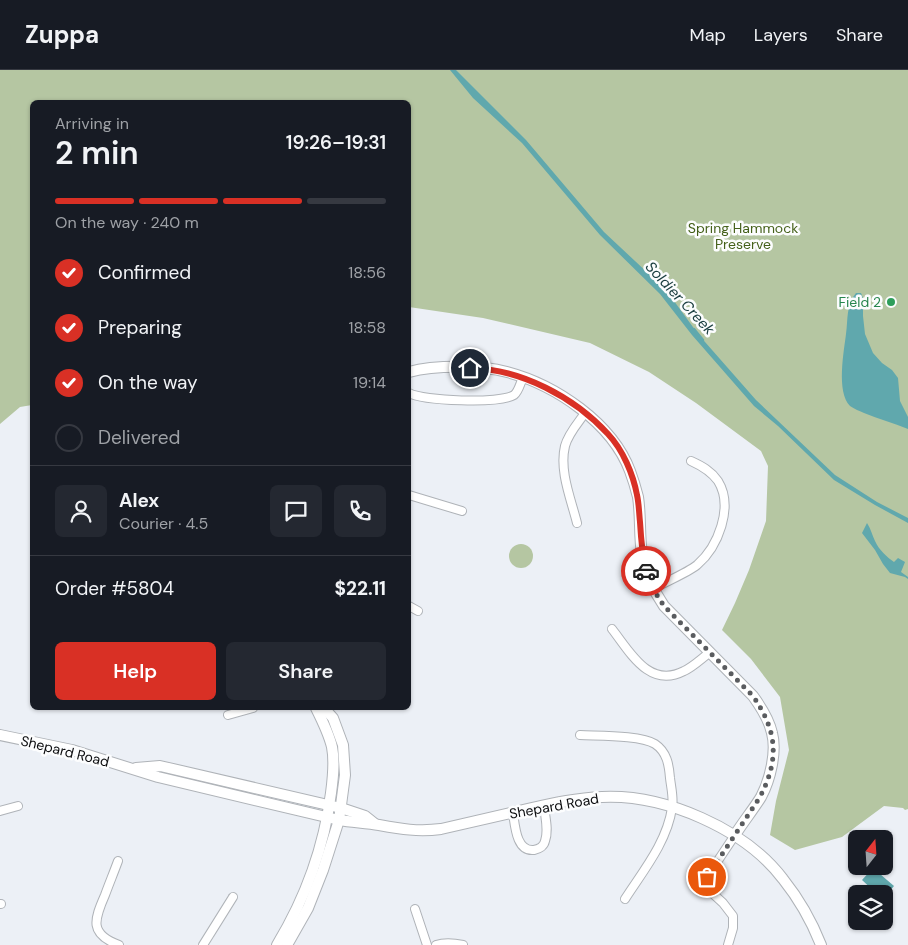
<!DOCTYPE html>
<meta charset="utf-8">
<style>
:root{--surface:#171b24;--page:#242831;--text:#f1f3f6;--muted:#9ea1a6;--line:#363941;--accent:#d93025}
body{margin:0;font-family:"DM Sans",sans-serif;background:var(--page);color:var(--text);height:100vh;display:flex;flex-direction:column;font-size:19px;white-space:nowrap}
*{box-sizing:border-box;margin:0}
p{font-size:16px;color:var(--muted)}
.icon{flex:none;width:28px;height:28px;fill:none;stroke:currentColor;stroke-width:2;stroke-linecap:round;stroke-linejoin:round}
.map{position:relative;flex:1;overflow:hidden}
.details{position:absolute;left:30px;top:30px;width:381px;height:610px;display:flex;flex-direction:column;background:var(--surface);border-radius:8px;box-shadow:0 1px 4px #0004}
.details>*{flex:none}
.needle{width:32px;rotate:17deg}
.buttons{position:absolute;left:848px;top:760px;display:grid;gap:10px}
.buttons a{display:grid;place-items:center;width:45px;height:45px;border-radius:8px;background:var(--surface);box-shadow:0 1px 4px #0004;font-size:25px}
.pin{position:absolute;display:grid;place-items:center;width:42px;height:42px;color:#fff;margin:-21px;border:2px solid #fff;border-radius:50%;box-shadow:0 1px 5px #0007}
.courier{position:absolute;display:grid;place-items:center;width:50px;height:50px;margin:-25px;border:4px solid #d93025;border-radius:50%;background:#fff;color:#222;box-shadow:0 1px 6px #0007}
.head em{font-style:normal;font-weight:600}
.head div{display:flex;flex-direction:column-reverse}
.head{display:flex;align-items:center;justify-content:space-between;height:85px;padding:0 25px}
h1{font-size:32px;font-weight:600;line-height:38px}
.bar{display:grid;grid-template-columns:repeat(4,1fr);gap:8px 5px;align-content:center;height:60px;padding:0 25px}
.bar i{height:6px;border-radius:4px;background:var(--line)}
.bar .on{background:var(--accent)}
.bar p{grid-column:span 4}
.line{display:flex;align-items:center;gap:12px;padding:0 25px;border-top:1px solid var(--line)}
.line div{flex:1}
.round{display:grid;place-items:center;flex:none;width:52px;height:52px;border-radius:8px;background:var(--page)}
ol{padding:0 25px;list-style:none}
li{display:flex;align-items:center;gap:15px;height:55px}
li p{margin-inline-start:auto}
li .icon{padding:5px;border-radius:50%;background:var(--accent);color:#fff;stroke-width:4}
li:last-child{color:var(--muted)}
li i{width:28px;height:28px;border:2px solid var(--line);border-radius:50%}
.button{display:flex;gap:10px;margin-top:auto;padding:10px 25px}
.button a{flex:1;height:58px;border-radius:8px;background:var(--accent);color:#fff;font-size:20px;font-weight:600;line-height:58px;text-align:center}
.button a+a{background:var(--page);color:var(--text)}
header{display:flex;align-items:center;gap:30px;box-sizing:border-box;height:70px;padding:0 25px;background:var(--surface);border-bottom:1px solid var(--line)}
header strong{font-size:24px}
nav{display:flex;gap:28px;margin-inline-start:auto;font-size:18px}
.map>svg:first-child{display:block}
.green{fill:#b5c6a2}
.water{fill:#60a8ad}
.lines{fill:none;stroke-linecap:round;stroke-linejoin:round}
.stream{stroke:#60a8ad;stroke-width:2.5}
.minor-casing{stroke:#afb3b8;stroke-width:10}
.tertiary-casing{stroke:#afb3b8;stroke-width:12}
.minor{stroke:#fff;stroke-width:8}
.tertiary{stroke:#fff;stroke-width:10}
.done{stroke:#5a5c5f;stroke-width:5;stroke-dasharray:0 9}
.route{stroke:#d93025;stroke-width:6}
.leisure-dot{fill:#2e9e5b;stroke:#fcfdfe;stroke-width:2}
.labels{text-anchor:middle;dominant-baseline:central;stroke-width:5;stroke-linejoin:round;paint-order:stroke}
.park-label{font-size:14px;fill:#446019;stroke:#fcfdfe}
.leisure-label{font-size:14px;fill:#27864d;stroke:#fcfdfe;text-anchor:end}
.street-label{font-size:14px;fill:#0b0c0e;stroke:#fcfdfe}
.water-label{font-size:15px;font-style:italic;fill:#1d4042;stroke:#fcfdfe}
</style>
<header>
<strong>Zuppa</strong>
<nav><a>Map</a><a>Layers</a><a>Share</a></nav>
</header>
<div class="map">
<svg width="908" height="875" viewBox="0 0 908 875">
<rect width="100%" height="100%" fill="#ecf0f6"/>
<!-- green -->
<g class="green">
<path d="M0,0H908V739L905,740L903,738L884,736L842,767L795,780L770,765L776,731L789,680L780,627L751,589L722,560L735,533L749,500L766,451L768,396L761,381L696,333L649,302L590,273L483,248L409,237V32H32V335L20,337L0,354Z"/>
<circle cx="521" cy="486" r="12"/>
</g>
<!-- water -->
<g class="water">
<path d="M450,0H456L526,70L604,162L666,220L698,264L756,330L835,405L877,432L908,448V453L875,435L834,410L778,356L754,336L692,265L660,224L600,165L522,73L473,28Z"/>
<path d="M856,223H861L863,228V246L865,264L873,283L882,293L892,300L898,308L900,331L908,347V359C893,353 879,349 864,343C860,341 854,339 850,336C836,322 844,281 846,264C848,249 846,235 856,223Z"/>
<path d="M867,453C871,459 872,465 875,471C879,480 887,487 894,492L898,488L905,492L901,502L908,507V509L905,507L890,503L883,494L875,480L862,463Z"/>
<path d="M873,798L894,816L884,828V824H877L862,810Z"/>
</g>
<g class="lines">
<!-- stream -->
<path class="stream" d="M694,259L703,270"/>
<!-- minor casing -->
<g class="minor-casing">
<g id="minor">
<path d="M409,323C423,331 500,334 514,325C519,321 520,313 523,308"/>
<path d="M409,425L462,441"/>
<path d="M577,453C571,429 559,401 565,376C568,364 578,353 585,343"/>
<path d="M653,519C665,512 687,503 697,495C718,477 734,437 718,411C711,401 702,396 691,391"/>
<path d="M409,536L418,541"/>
<path d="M612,559C630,582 649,619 684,601C693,597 701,589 709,583"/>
<path d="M228,645L253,638"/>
<path d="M580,665C598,666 641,665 655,674C667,682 669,695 670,708C671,717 674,729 672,738C667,772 643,801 625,829"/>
<path d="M0,741L18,736"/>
<path d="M513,743C515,755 516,782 534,780C539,779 544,776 545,771C549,760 545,747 544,736"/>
<path d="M118,791C114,802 109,814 105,825C94,850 89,864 119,875"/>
<path d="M0,834H1"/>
<path d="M415,839L427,875"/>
<path d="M203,875L233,827"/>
<path d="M436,875C445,872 454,873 463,875"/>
<path d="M728,875L733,858V846L723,833L710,821L707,807L735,765"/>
</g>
</g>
<!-- tertiary casing -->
<g class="tertiary-casing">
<g id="tertiary">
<path d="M409,302C434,295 481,295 507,302C556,315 612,353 630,401C633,409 636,419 638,427C641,446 639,465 642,484C646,504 653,520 664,536L753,626C761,637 769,649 772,663C777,682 770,710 761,727C753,740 743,752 735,765"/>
<path d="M0,665L72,680L158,707L339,750C352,752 366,753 379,755C401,759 418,762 441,759C467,753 493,747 519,741C546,735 574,728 602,727C665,724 745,759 783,809C799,829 812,852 821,875"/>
<path d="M136,698L160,696L341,738L365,746L375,754"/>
<path d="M277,875C305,829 324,777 331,723C333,708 335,692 332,677C329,664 322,650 316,638"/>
<path d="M287,875L308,838L323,800L339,750L345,705L343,675L333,648L324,638"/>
</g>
</g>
<!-- minor -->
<use href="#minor" class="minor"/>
<!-- tertiary -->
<use href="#tertiary" class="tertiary"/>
</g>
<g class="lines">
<!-- done -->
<path class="done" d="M646,501L653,519L664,536L753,626C777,661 780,688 760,727L707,807"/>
<!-- route -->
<path class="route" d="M470,298C521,299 574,327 608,364C623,380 633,404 637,425C639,434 639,443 640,452C641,469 642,484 646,501"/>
</g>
<!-- markers -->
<circle class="leisure-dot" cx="891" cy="232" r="5"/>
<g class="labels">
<!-- park labels -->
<g class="park-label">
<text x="743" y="158">Spring Hammock<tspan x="743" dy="16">Preserve</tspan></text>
</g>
<!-- leisure labels -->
<g class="leisure-label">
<text x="881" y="232">Field 2</text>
</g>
<!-- street labels -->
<g class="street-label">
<text transform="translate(65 681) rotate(14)">Shepard Road</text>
<text transform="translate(554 736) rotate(-10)">Shepard Road</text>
</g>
<!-- water labels -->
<g class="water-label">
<text transform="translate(680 228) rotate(47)">Soldier Creek</text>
</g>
</g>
</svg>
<div class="buttons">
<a><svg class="needle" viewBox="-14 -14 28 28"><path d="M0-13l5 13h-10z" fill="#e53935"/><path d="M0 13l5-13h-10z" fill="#9ea1a6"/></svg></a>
<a><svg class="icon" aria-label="layers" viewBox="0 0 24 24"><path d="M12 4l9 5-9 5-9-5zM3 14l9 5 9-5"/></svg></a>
</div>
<div class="pin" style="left:707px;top:807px;background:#ea580c"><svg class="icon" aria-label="bag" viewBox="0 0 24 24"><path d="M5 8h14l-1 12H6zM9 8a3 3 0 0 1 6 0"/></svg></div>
<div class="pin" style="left:470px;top:298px;background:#1f2937"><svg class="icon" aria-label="home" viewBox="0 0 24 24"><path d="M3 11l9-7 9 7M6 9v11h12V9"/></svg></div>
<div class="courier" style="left:646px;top:501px"><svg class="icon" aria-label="car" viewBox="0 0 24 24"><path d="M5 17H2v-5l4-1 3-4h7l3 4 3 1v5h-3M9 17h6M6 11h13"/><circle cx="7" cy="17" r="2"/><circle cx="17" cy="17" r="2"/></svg></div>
<section class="details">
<div class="head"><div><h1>2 min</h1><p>Arriving in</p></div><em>19:26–19:31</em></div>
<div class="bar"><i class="on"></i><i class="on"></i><i class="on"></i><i></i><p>On the way · 240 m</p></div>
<ol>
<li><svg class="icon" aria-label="check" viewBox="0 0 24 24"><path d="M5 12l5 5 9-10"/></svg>Confirmed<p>18:56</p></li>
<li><svg class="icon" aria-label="check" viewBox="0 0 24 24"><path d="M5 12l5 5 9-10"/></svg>Preparing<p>18:58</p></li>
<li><svg class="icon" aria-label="check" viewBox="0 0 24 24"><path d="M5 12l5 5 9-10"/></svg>On the way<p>19:14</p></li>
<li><i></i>Delivered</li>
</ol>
<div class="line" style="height:90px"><a class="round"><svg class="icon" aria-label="person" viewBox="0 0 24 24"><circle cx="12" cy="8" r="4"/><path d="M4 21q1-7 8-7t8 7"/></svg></a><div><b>Alex</b><p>Courier · 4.5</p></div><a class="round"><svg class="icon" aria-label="chat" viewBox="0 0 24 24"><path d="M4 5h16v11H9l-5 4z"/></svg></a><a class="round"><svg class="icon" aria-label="phone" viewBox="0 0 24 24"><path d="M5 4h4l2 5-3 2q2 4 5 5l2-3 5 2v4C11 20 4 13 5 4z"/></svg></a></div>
<div class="line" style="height:65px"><div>Order #5804</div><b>$22.11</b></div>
<div class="button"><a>Help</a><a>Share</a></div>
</section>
</div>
